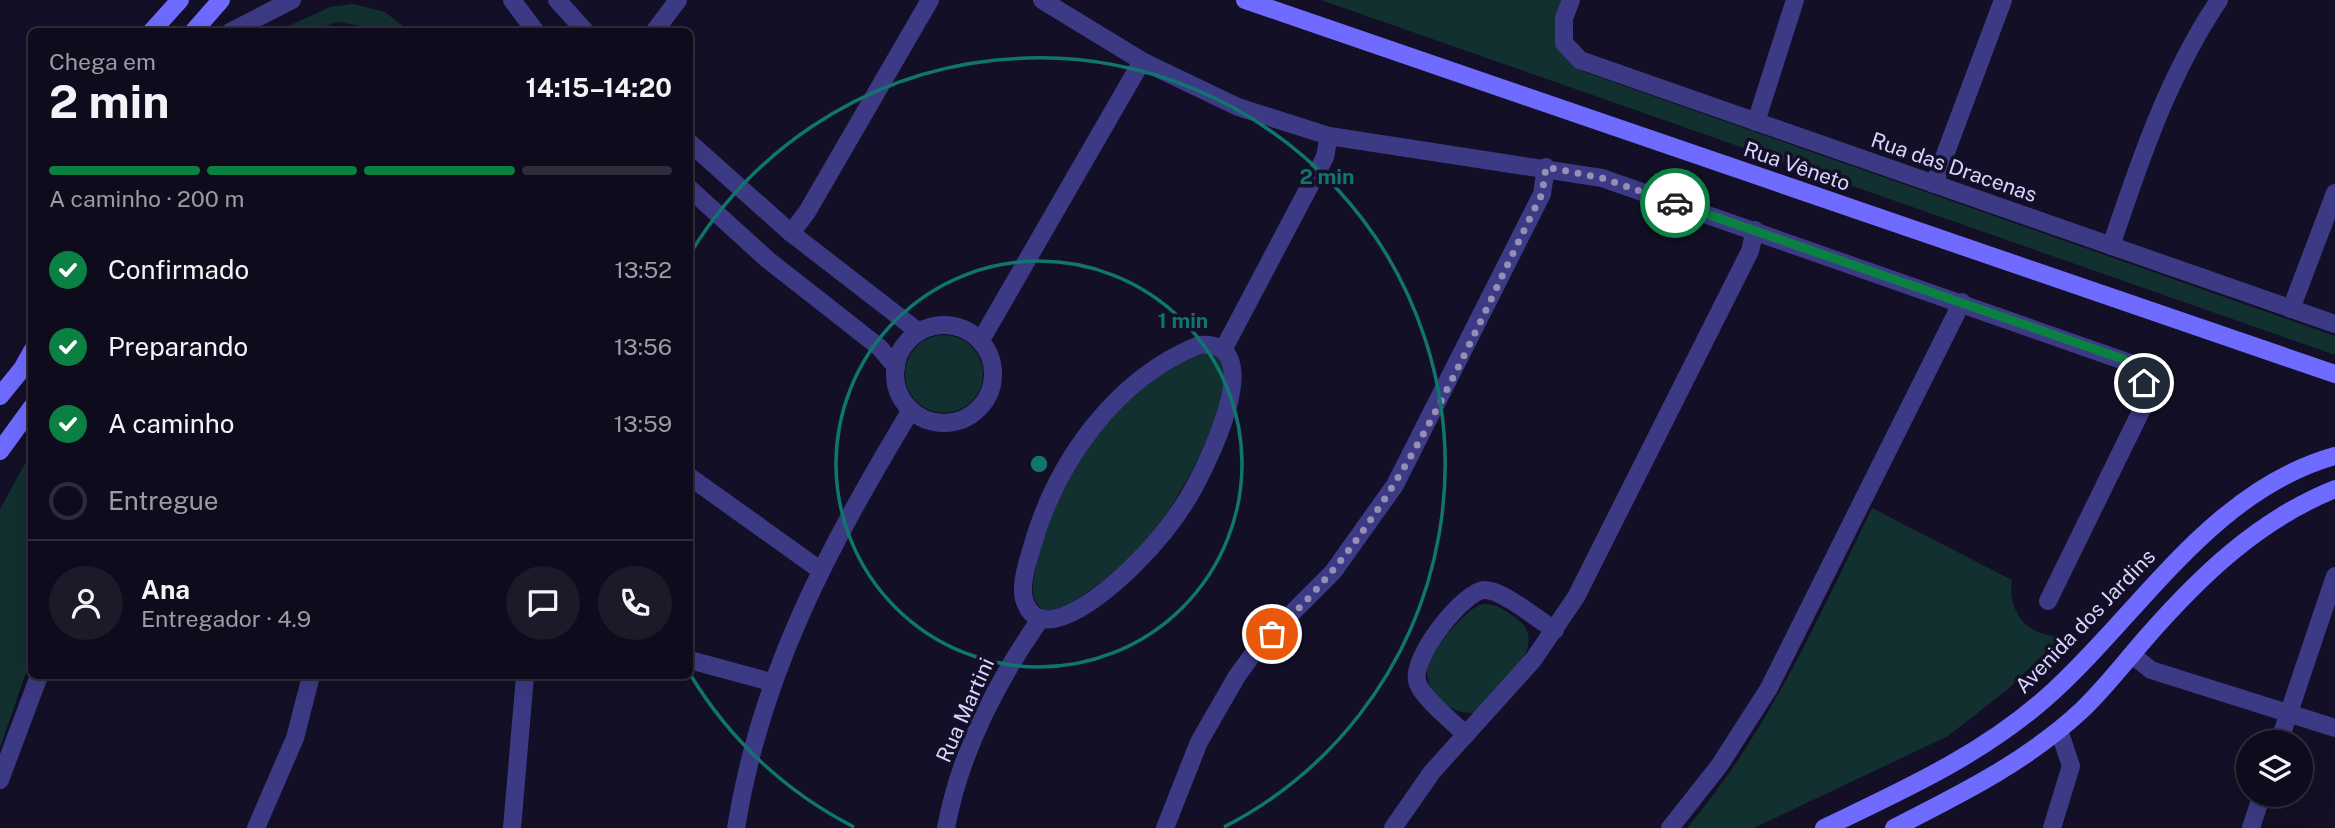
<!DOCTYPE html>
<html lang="pt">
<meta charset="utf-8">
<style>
:root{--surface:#0e0b1c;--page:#1c1929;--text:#f1f3f6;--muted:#9b9ba3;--line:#2e2b3b;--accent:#0b8043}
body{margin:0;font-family:"Public Sans",sans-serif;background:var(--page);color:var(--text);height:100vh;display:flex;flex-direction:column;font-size:26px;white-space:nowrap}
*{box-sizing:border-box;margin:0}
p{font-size:23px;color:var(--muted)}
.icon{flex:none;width:38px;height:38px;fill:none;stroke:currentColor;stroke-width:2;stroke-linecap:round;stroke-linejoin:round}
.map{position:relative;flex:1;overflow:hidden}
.side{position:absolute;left:28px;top:28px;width:665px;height:651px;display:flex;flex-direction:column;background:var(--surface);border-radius:10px;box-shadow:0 7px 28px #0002,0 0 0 2px var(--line)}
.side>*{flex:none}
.buttons{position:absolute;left:2236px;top:730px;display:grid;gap:14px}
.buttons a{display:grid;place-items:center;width:77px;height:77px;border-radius:50%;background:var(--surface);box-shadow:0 7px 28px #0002,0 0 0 2px var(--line);font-size:35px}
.pin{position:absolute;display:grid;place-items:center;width:60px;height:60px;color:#fff;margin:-30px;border:4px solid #fff;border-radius:50%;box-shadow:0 2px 7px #0007}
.courier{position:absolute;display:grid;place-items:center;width:70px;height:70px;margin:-35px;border:5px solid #0b8043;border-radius:50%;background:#fff;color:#222;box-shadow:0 2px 9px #0007}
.headline em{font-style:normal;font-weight:700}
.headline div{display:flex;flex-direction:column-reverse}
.headline{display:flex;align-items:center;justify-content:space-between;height:119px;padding:0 21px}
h1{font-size:46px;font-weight:700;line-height:52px}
.bar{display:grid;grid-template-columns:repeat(4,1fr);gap:10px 7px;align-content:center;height:84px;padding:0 21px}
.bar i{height:9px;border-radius:5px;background:var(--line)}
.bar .current{background:var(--accent)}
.bar p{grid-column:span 4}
.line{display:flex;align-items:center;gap:18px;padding:0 21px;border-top:2px solid var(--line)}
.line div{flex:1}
.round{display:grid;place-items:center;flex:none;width:74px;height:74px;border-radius:37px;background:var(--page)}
ol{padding:0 21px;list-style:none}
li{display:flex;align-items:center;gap:21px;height:77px}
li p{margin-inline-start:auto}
li .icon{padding:7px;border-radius:50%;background:var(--accent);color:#fff;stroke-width:4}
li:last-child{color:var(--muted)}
li i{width:38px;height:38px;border:4px solid var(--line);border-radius:50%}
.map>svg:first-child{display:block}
.green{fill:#12302f}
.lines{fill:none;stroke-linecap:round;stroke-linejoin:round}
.street{stroke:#3d3a85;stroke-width:18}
.secondary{stroke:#6f6bff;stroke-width:18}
.done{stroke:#948fb3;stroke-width:7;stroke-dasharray:0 12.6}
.route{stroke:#0b8043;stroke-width:9}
.ring{fill:none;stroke:#0f766e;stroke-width:3.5}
.labels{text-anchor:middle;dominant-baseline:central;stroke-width:7;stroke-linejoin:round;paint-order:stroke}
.street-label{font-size:21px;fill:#d9d4ff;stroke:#130f26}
.centre{fill:#0f766e;stroke:#130f26;stroke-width:3.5}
.ring-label{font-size:21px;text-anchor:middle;font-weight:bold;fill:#0f766e;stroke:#130f26;stroke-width:7;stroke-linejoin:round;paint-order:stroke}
</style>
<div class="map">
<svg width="2335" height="828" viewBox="0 0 2335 828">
<rect width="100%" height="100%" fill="#130f26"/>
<!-- green -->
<g class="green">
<path d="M1321,0H1564L1562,53L1582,71L2335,336V355Z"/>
<path d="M353,4L385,12L409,31H371L360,26L338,22L312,31H277L330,7Z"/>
<circle cx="944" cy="374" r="39"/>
<path d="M1201,354C1208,354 1216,354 1221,360C1241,387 1182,494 1164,517C1142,547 1114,575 1083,595C1071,603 1059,613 1044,610C1028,599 1033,584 1036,567C1051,479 1118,387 1201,354Z"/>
<path d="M31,453V658L0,748V509Z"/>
<path d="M1872,508L2012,580C2007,612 2028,638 2062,636L2008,689L1948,736L1754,828H1687C1768,732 1818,619 1872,508Z"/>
<path d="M1482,604C1496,603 1505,610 1517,619C1553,645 1496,690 1477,712C1455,718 1426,694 1427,671C1428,654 1465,609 1482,604Z"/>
</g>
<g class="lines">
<!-- street -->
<g class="street">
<path d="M512,0L536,32"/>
<path d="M557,0L586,32"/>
<path d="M1042,0L1142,61L1238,107L1329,136L1602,178L2130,363L2144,383V405L2048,601"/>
<path d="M1571,0L1564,18V43L1580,60L2335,324"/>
<path d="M230,32L292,0"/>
<path d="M654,32L678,0"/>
<path d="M1756,122L1795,0"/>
<path d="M690,143L791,233L919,332"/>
<path d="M1934,184L2003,0"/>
<path d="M690,189L768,260L879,347L896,367"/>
<path d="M791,233L807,212L930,0"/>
<path d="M2111,246C2140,160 2168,76 2219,0"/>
<path d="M2291,309L2335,193"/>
<circle cx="944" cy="374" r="49"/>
<path d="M981,340L1142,61"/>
<path d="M1199,345C1273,338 1204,471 1188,498C1174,521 1157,542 1138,561C1120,580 1040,655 1024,599C1020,584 1028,561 1032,547C1056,462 1115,379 1199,345Z"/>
<path d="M1223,350L1325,157L1329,136"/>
<path d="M690,477L820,570"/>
<path d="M2132,655L2151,670L2335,728"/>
<path d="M690,660L771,682"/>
<path d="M1466,735C1453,722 1424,699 1418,684C1407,661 1465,589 1485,590C1503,590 1538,620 1555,630"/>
<path d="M2279,742L2335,576"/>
<path d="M0,780L39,676"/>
<path d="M256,828L295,738L311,676"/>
<path d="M512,828L525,676"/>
<path d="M736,828C761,671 830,545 911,410"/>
<path d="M946,828C960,752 997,681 1041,618"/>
<path d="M1165,828L1199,742L1237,676L1259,646L1333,572L1395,485L1542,194L1546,167"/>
<path d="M1393,828L1432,772L1533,660L1576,597L1750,251L1755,230"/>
<path d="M1670,828L1719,766L1769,688L1962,302"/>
<path d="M2052,828L2071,766L2059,730"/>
<path d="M2251,828L2262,794"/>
</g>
<!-- secondary -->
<g class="secondary">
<path d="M1245,0L2335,374"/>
<path d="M151,32L180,0"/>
<path d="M193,32L221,0"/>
<path d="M0,396L22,369L32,351"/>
<path d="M0,451L32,407"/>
<path d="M1824,828C1903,790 1982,755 2048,696C2139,615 2210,491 2335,456"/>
<path d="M1894,828C1961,794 2026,762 2082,710C2105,688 2124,663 2145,639C2199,577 2258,520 2335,489"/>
</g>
</g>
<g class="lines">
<!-- done -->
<path class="done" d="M1272,634C1402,517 1465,347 1542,194L1546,167L1602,178L1675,203"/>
<!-- route -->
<path class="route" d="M1675,203L2123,359L2136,368L2144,383"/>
</g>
<!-- distance rings -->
<g class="ring">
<circle cx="1039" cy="464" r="203"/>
<path d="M854 827A407 407 0 0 1 690 674M690 254A407 407 0 1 1 1224 827"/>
</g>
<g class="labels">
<!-- street labels -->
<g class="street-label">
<text transform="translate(1797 166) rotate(19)">Rua Vêneto</text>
<text transform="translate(1954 167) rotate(19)">Rua das Dracenas</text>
<text transform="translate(2085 621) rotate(-46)">Avenida dos Jardins</text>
<text transform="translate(965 710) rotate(-66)">Rua Martini</text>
</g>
</g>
<circle cx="1039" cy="464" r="10" class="centre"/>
<g class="ring-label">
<text x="1327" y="184">2 min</text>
<text x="1183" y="328">1 min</text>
</g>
</svg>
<div class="buttons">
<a><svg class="icon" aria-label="layers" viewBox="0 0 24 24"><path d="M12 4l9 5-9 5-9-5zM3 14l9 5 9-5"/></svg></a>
</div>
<div class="pin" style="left:1272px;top:634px;background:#ea580c"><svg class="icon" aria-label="bag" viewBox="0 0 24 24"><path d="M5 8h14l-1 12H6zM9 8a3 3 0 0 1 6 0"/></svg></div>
<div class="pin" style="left:2144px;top:383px;background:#1f2937"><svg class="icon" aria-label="home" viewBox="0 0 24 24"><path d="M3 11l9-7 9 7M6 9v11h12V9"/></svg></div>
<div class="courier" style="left:1675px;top:203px"><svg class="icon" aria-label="car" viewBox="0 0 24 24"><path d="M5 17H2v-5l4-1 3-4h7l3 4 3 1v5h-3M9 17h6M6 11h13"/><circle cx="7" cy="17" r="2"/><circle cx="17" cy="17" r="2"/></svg></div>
<section class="side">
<div class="headline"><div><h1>2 min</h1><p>Chega em</p></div><em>14:15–14:20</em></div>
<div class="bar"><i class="current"></i><i class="current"></i><i class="current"></i><i></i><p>A caminho · 200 m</p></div>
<ol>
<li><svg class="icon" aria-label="check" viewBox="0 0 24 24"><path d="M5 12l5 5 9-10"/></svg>Confirmado<p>13:52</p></li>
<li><svg class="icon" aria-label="check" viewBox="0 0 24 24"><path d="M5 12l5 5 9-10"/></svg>Preparando<p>13:56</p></li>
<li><svg class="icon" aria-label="check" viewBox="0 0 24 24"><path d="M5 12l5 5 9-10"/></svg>A caminho<p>13:59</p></li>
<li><i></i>Entregue</li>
</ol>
<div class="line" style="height:126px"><a class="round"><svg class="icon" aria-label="person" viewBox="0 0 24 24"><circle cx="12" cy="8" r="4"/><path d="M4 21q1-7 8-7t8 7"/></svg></a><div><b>Ana</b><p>Entregador · 4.9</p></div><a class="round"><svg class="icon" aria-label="chat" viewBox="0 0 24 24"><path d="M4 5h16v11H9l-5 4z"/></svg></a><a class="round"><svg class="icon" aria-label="phone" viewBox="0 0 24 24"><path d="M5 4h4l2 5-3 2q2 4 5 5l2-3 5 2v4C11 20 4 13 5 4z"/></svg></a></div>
</section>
</div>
